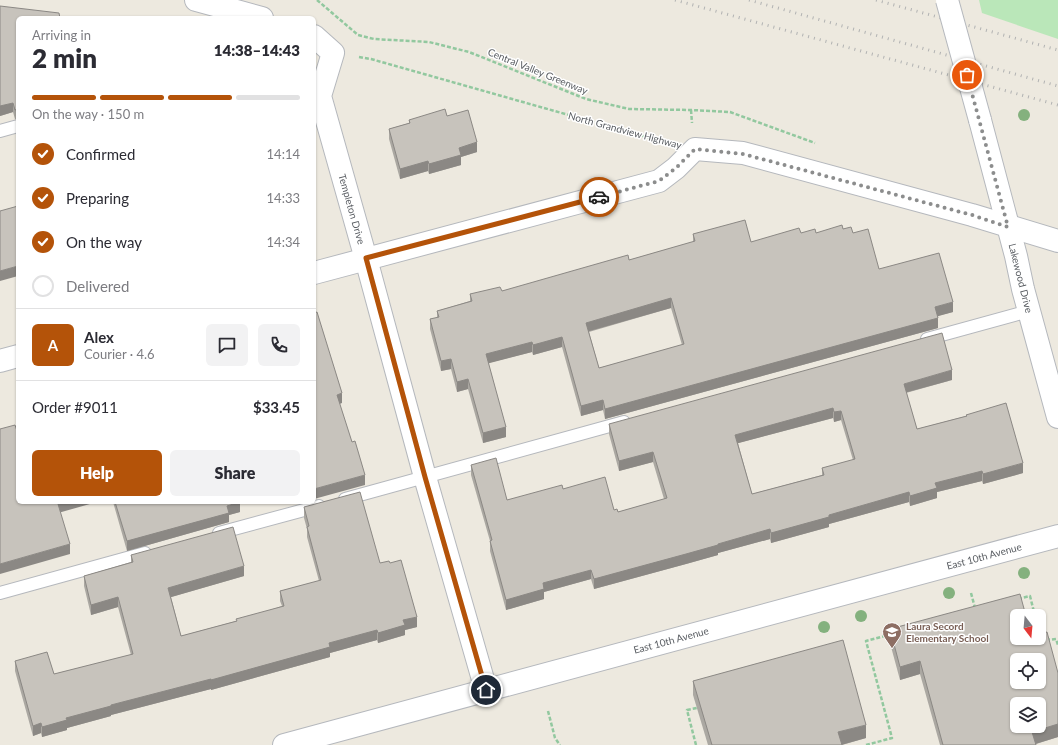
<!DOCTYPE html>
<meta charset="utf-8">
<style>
:root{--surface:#fff;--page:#f2f2f3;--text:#2b2b33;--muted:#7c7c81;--line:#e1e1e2;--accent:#b45309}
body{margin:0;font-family:Lato,sans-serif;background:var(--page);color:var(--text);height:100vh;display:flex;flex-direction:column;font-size:15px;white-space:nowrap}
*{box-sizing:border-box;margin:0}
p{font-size:13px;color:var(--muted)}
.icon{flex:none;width:22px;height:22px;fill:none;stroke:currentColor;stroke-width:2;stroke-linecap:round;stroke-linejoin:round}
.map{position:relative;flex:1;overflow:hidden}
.side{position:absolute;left:16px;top:16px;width:300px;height:488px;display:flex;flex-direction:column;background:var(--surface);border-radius:6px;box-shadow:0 1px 3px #0004}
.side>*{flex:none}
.needle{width:26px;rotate:164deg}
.buttons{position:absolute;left:1010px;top:609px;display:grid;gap:8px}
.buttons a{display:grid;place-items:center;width:36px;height:36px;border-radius:6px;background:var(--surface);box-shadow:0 1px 3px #0004;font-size:20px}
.pin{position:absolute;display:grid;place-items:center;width:34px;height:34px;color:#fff;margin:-17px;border:2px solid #fff;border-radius:50%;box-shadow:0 1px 4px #0007}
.courier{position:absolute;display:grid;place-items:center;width:40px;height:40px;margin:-20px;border:3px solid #b45309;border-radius:50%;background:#fff;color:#222;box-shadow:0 1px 5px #0007}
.headline em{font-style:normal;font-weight:800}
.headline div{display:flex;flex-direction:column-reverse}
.headline{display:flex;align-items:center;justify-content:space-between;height:68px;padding:0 16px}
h1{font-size:26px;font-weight:800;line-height:30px}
.bar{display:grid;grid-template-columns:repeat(4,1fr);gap:6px 4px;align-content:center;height:48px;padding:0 16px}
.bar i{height:5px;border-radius:3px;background:var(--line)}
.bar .on{background:var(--accent)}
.bar p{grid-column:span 4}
.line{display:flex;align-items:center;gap:10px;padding:0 16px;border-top:1px solid var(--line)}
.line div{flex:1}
.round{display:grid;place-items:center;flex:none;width:42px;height:42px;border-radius:6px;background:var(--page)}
ol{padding:0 16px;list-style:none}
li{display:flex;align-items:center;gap:12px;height:44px}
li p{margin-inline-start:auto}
li .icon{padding:4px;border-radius:50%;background:var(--accent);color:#fff;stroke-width:4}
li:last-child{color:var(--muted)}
li i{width:22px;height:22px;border:2px solid var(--line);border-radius:50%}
.cta{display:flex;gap:8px;margin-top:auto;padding:8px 16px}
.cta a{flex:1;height:46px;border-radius:6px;background:var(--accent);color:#fff;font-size:16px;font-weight:800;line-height:46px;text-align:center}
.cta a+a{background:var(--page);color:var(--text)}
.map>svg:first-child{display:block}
.green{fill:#bae7b9}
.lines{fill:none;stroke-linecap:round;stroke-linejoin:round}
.lane-casing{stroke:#b5b8bd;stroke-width:14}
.street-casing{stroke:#b5b8bd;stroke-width:24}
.path{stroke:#92c89f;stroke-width:2.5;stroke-dasharray:4 2;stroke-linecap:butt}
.lane{stroke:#fff;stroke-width:12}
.street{stroke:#fff;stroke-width:22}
.rail{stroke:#b1b2b2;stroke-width:3;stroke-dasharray:1 5;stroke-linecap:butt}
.street-bridge-casing{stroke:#b5b8bd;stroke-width:24;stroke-linecap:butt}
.street-bridge{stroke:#fff;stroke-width:22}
.tree{fill:#84b17e}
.wall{fill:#aba8a2;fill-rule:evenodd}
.shaded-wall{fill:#8b8884}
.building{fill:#c7c3bc;stroke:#8b8884;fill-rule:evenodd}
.done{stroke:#8c8d8d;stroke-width:4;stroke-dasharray:0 7.2}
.route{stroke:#b45309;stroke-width:5}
.labels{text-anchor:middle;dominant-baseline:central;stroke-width:3;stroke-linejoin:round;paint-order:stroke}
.street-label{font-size:10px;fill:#585c61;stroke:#fff}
.education-label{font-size:10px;font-weight:bold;fill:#785e54;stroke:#fff;text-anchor:start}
</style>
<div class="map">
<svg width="1058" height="745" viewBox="0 0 1058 745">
<rect width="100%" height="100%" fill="#ede9df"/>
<!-- green -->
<path class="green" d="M979,0H1058V39L982,13Z"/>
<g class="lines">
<!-- lane casing -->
<g class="lane-casing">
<g id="lane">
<path d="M0,131L18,126"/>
<path d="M927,339L1029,311"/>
<path d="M345,499L624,422"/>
<path d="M219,533L319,506"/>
<path d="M0,593L145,553"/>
</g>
</g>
<!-- street casing -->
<g class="street-casing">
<g id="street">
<path d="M196,0L262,18"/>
<path d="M314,36L333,53L320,96L366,259L425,477L486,690"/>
<path d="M980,120L1016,256L1023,289L1058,417"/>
<path d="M314,273L659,181L676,168L695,149L743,153L972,215L1058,241"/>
<path d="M0,361L18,356"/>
<path d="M284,745L1058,536"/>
</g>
</g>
<!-- path -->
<g class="path">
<path d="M317,0L358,35L374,39L429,42L469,52L586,99L629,109L691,110L730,112L815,143"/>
<path d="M359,57L371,59L664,142"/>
<path d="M691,110L692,123"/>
<path d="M971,593L975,608"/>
<path d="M1018,599L1030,596L1035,616"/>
<path d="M1046,640L1056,639L1058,645"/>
<path d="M548,711L555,738L560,745"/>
<path d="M696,745L687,710L697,708"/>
<path d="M866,745L892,738L866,641L892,634"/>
</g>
<!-- lane -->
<use href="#lane" class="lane"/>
<!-- street -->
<use href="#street" class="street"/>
<!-- rail -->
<g class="rail">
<path d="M675,0L1058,105"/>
<path d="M749,0L1058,86"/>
<path d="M876,0L1058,50"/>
</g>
<!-- street-bridge casing -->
<g class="street-bridge-casing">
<path id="street-bridge" d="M947,0L980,120"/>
</g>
<!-- street-bridge -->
<use href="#street-bridge" class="street-bridge"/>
</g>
<!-- trees -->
<g class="tree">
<circle cx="1024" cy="115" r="6"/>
<circle cx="1024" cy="573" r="6"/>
<circle cx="949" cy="593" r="6"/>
<circle cx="861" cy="616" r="6"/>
<circle cx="824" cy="627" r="6"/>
</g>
<!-- wall -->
<g class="wall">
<path d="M0,6L18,18V119H15L13,112L0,116Z"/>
<path d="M447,116L477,152L461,157V165L429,174L428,171L400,179L389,139V129L409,123V120Z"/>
<path d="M843,229L853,233L879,269L953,312L937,316L938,328L605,419L603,410L581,416L562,347L533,355L532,352L488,363L506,437L483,443L468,389L457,392L451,369L441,371L430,329V319L437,318V311L470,301V294L502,291L629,260L693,242V234L751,242L801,233H816ZM671,308L682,345L599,368L589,332Z"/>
<path d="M952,380L906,393L917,429L966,416V415L1023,473L983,484L982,481L937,492V498L910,506L909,502L829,524V527L771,543L770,539L718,553V555L686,564L594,589L591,579L544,592V599L506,610L490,551V541L471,475V465L507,500L563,489L618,512L664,499L653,462L619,471L609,434V424ZM833,418L834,422L841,420L853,460L822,468V475L752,494L738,443Z"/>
<path d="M113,502H240V512L229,515V522L127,551Z"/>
<path d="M304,507L380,563L417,627L405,630V635L378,643L377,640L330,653V657L211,690V689L111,715V716L67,728V730L42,737L41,733L33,736L15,671V661L54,674L131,655L118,607L91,615L84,586V576L131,562V555L244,576L171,597L181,636L236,621L282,606L280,601V591L319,581L307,537V529L304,518Z"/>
<path d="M1017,616L1058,673V737L1036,744V745H940L920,674L900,680L890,643V629Z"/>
<path d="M693,681L866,738L842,745H708L693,695Z"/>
</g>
<!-- shaded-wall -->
<g class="shaded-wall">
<path d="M13,103V112L0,116V106Z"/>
<path d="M477,142V152L461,157V165L429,174V164L459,148Z"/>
<path d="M428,161V171L400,179V169Z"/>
<path d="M18,266V276L0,281V271Z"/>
<path d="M671,298V308L586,332V323Z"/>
<path d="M953,302V312L935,317V307Z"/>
<path d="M938,318V328L605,419V409Z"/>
<path d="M562,337V347L533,355V345Z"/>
<path d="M532,342V352L486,364V354Z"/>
<path d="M451,359V369L441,371V361Z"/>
<path d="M952,370V380L904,393V384Z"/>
<path d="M468,379V389L457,392V382Z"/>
<path d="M342,393V403L337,405V395Z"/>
<path d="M603,400V410L581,416V406Z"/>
<path d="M833,408V418L735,444V435Z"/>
<path d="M841,411V420L834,422V412Z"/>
<path d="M506,427V437L483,443V433Z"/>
<path d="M653,452V462L619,471V461Z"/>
<path d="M1023,463V473L983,484V474Z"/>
<path d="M982,471V481L937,492V498L910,506V496L935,483Z"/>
<path d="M365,475V485L314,499V489Z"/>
<path d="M909,492V502L829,524V527L771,543V533L829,515Z"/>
<path d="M64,502H97L58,513V504Z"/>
<path d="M240,502V512L229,515V522L127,551V541L227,506Z"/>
<path d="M770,529V539L718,553V555L686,564L594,589V579L718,544Z"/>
<path d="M70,544V554L0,574V564Z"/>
<path d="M244,566V576L168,598V588Z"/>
<path d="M591,570V579L544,592V599L506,610V600L543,583Z"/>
<path d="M118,597V607L91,615V605Z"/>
<path d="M417,617V627L405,630V635L378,643V633L403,620Z"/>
<path d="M377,630V640L330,653V657L211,690V680L329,643Z"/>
<path d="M920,661V674L900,680V667Z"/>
<path d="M211,679V689L111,715V716L67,728V730L42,737V727L66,718L111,705Z"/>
<path d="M41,723V733L33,736V726Z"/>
<path d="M1058,724V737L1032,745V732Z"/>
<path d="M866,725V738L841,745L838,732Z"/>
</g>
<!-- building -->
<g class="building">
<path d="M0,6L59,13L60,18H18V109L15,110L13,103L0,106Z"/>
<path d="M445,109L447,116L468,110L477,142L459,148L461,155L429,164L428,161L400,169L389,129L410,123L409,120Z"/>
<path d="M18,206V266L0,271V211Z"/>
<path d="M745,220L751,242L799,228L801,233L815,229L816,233L842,225L843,229L851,227L853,233L868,229L879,269L939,253L953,302L935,307L938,318L605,409L603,400L581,406L562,337L533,345L532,342L486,354L506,427L483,433L468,379L457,382L451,359L441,361L430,319L439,317L437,311L472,301L470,294L500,287L502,291L628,255L629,260L695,241L693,234ZM671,298L684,344L599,368L586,323Z"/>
<path d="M317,312L342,393L337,395L352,442L355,441L365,475L314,489V313Z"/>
<path d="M942,333L952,370L904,384L917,429L967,416L966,415L1006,403L1023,463L983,474L982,471L935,483L937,488L910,496L909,492L829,515V517L771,533L770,529L718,544V545L686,554L594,579L591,570L543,583L544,589L506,600L490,541L492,540L471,465L496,458L507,500L562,485L563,489L605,477L614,510L617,509L618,512L667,498L653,452L619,461L609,424ZM833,408L834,412L841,411L855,459L822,468L824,475L752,494L735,435Z"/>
<path d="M15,425L17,431H18V502H64L58,504L70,544L0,564V429Z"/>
<path d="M360,492L380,563L389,561L390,563L401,560L417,617L403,620L405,625L378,633L377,630L329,643L330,647L211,680V679L111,705V706L66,718L67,720L42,727L41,723L33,726L15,661L47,652L54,674L133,654L118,597L91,605L84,576L133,562L131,555L233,527L244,566L168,588L181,636L237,621L236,619L284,606L280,591L321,580L307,527L309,526L304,507Z"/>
<path d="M115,502H240L227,506L229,513L127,541Z"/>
<path d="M1020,594L1026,616H1017V638H1039V634L1047,632L1058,673V724L1032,732L1036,745H943L920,661L900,667L890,629ZM1017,660H1039V682H1017ZM1017,704H1039V726H1017Z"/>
<path d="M843,640L866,725L838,732L842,745H712L693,681Z"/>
</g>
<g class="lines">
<!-- done -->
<path class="done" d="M599,197L659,181L676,168L695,149L743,154L972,215L1008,227L967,75"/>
<!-- route -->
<path class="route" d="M486,690L425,477L366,258L599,197"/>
</g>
<!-- icons -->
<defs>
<g id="school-pin" transform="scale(1)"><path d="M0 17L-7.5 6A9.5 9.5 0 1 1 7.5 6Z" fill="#8d6e63" stroke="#fff"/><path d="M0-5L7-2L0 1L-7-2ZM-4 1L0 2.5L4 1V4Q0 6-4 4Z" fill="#fff"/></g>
</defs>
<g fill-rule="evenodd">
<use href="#school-pin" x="892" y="632"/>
</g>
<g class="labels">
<!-- street labels -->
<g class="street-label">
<text transform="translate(538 71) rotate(22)">Central Valley Greenway</text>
<text transform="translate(625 130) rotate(15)">North Grandview Highway</text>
<text transform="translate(352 209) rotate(74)">Templeton Drive</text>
<text transform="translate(1021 278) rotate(76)">Lakewood Drive</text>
<text transform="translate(984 556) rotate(-15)">East 10th Avenue</text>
<text transform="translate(671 640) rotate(-15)">East 10th Avenue</text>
</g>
<!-- education labels -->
<g class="education-label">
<text x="906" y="626">Laura Secord<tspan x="906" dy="12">Elementary School</tspan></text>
</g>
</g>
</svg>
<div class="buttons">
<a><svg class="needle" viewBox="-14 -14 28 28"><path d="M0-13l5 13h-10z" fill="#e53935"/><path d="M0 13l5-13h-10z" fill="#7c7c81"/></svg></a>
<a><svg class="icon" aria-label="locate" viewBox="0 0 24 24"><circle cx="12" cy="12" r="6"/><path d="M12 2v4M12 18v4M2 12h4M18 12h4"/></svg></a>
<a><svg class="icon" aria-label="layers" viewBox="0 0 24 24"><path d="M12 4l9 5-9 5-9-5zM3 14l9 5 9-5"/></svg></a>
</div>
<div class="pin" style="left:967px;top:75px;background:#ea580c"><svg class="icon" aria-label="bag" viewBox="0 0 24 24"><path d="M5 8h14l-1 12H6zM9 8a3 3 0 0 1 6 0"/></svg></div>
<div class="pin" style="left:486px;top:690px;background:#1f2937"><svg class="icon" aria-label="home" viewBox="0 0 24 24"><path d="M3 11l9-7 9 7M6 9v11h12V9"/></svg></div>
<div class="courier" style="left:599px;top:197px"><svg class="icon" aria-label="car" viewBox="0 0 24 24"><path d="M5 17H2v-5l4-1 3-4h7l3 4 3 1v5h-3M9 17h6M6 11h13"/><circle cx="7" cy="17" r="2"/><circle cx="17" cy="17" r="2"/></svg></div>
<section class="side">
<div class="headline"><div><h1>2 min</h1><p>Arriving in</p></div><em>14:38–14:43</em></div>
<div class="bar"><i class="on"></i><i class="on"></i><i class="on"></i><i></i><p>On the way · 150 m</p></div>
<ol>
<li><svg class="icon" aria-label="check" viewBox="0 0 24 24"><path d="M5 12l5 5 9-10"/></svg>Confirmed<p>14:14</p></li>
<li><svg class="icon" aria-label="check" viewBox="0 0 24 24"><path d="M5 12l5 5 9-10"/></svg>Preparing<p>14:33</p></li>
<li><svg class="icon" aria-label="check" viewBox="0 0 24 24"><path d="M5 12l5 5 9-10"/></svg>On the way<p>14:34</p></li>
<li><i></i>Delivered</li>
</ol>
<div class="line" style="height:72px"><b class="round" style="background:var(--accent);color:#fff">A</b><div><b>Alex</b><p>Courier · 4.6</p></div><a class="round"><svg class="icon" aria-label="chat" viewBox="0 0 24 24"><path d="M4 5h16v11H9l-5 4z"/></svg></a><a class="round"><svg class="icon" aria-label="phone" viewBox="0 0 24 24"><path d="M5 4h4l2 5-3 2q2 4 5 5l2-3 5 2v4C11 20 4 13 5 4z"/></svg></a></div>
<div class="line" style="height:52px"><div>Order #9011</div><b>$33.45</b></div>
<div class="cta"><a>Help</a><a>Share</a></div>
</section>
</div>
